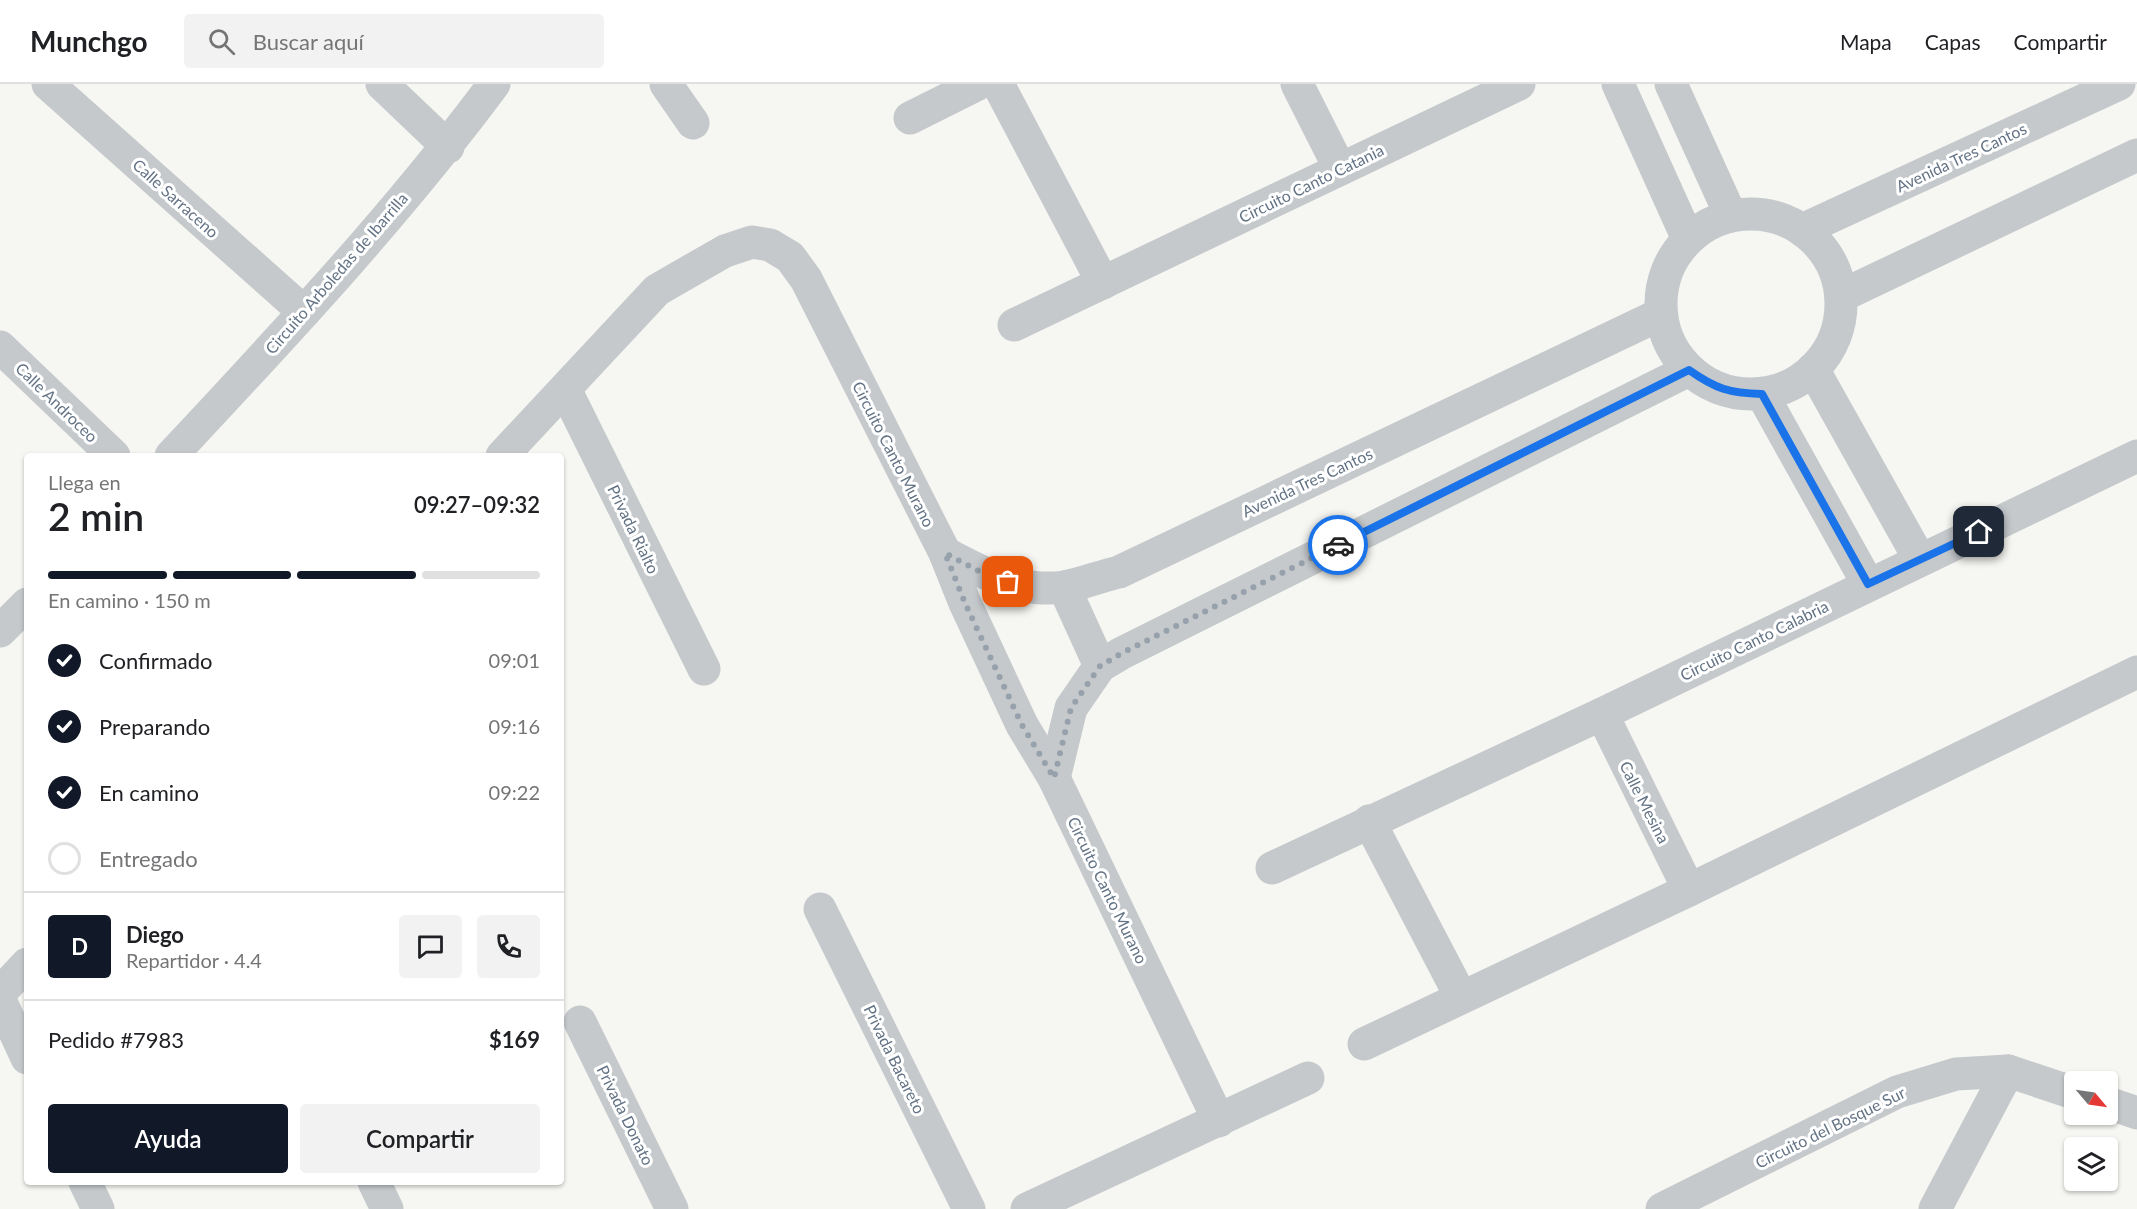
<!DOCTYPE html>
<html lang="es">
<meta charset="utf-8">
<style>
:root{--surface:#fff;--page:#f2f2f2;--text:#202124;--muted:#757577;--line:#e0e0e0;--accent:#111827}
body{margin:0;font-family:Lato,sans-serif;background:var(--page);color:var(--text);height:100vh;display:flex;flex-direction:column;font-size:22px;white-space:nowrap}
*{box-sizing:border-box;margin:0}
p{font-size:20px;color:var(--muted)}
.icon{flex:none;width:33px;height:33px;fill:none;stroke:currentColor;stroke-width:2;stroke-linecap:round;stroke-linejoin:round}
.map{position:relative;flex:1;overflow:hidden}
.side{position:absolute;left:24px;top:369px;width:540px;height:732px;display:flex;flex-direction:column;background:var(--surface);border-radius:6px;box-shadow:0 2px 4px #0004}
.side>*{flex:none}
.needle{width:39px;rotate:119deg}
.fabs{position:absolute;left:2064px;top:987px;display:grid;gap:12px}
.fabs a{display:grid;place-items:center;width:54px;height:54px;border-radius:6px;background:var(--surface);box-shadow:0 2px 4px #0004;font-size:30px}
.pin{position:absolute;display:grid;place-items:center;width:51px;height:51px;color:#fff;margin:-26px;border-radius:12px;box-shadow:0 3px 9px #0006}
.courier{position:absolute;display:grid;place-items:center;width:60px;height:60px;margin:-30px;border:4px solid #1a73e8;border-radius:50%;background:#fff;color:#222;box-shadow:0 2px 8px #0007}
.head em{font-style:normal;font-weight:600}
.head div{display:flex;flex-direction:column-reverse}
.head{display:flex;align-items:center;justify-content:space-between;height:102px;padding:0 24px}
h1{font-size:39px;font-weight:600;line-height:45px}
.bar{display:grid;grid-template-columns:repeat(4,1fr);gap:9px 6px;align-content:center;height:72px;padding:0 24px}
.bar i{height:8px;border-radius:4px;background:var(--line)}
.bar .current{background:var(--accent)}
.bar p{grid-column:span 4}
.line{display:flex;align-items:center;gap:15px;padding:0 24px;border-top:2px solid var(--line)}
.line div{flex:1}
.round{display:grid;place-items:center;flex:none;width:63px;height:63px;border-radius:6px;background:var(--page)}
ol{padding:0 24px;list-style:none}
li{display:flex;align-items:center;gap:18px;height:66px}
li p{margin-inline-start:auto}
li .icon{padding:6px;border-radius:50%;background:var(--accent);color:#fff;stroke-width:4}
li:last-child{color:var(--muted)}
li i{width:33px;height:33px;border:3px solid var(--line);border-radius:50%}
.action{display:flex;gap:12px;margin-top:auto;padding:12px 24px}
.action a{flex:1;height:69px;border-radius:6px;background:var(--accent);color:#fff;font-size:24px;font-weight:600;line-height:69px;text-align:center}
.action a+a{background:var(--page);color:var(--text)}
header{display:flex;align-items:center;gap:36px;box-sizing:border-box;height:84px;padding:0 30px;background:var(--surface);border-bottom:2px solid var(--line)}
header strong{font-size:28px}
nav{display:flex;gap:33px;margin-inline-start:auto;font-size:21px}
.search{width:420px;height:54px;background:var(--page);display:flex;align-items:center;gap:15px;box-sizing:border-box;padding:0 21px;border-radius:6px;color:var(--muted);font-size:22px}
.map>svg:first-child{display:block}
.lines{fill:none;stroke-linecap:round;stroke-linejoin:round}
.minor{stroke:#c5c9cc;stroke-width:33}
.done{stroke:#96a1ab;stroke-width:6;stroke-dasharray:0 10.8}
.route{stroke:#1a73e8;stroke-width:8}
.labels{text-anchor:middle;dominant-baseline:central;stroke-width:6;stroke-linejoin:round;paint-order:stroke}
.street-label{font-size:16px;fill:#637385;stroke:#fff}
</style>
<header>
<strong>Munchgo</strong>
<div class="search"><svg class="icon" aria-label="search" viewBox="0 0 24 24"><circle cx="10" cy="10" r="6"/><path d="M15 15l6 6"/></svg>Buscar aquí</div>
<nav><a>Mapa</a><a>Capas</a><a>Compartir</a></nav>
</header>
<div class="map">
<svg width="2137" height="1125" viewBox="0 0 2137 1125">
<rect width="100%" height="100%" fill="#f6f6f2"/>
<g class="lines">
<!-- minor -->
<g class="minor">
<path d="M48,0L304,228"/>
<path d="M382,0L448,63"/>
<path d="M666,0L693,39"/>
<path d="M998,0L1103,199"/>
<path d="M1297,0L1340,85"/>
<path d="M1618,0L1688,155"/>
<path d="M1671,0L1731,132"/>
<path d="M910,34L978,0"/>
<circle cx="1751" cy="220" r="90"/>
<path d="M1802,146L2119,0"/>
<path d="M1841,212L2137,71"/>
<path d="M1014,241L1519,0"/>
<path d="M0,263L114,372"/>
<path d="M1813,285L1920,476"/>
<path d="M565,305L704,585"/>
<path d="M1762,310L1868,500"/>
<path d="M171,372C283,252 396,132 494,0"/>
<path d="M502,372L657,206L725,167L752,158L770,161L790,173L806,195L945,469L965,519L1022,641L1054,694L1219,1037"/>
<path d="M945,469C982,489 1020,509 1064,503C1082,500 1101,492 1119,488L1661,230"/>
<path d="M1064,503L1100,582"/>
<path d="M0,547L27,520"/>
<path d="M1602,630L1689,806"/>
<path d="M1054,694L1071,624L1100,582L1122,569L1689,286"/>
<path d="M1369,737L1461,913"/>
<path d="M1272,784L1602,630L2137,372"/>
<path d="M820,825L969,1125"/>
<path d="M0,909L27,880"/>
<path d="M0,916L27,974"/>
<path d="M580,938L672,1125"/>
<path d="M1364,960L1689,806L2137,588"/>
<path d="M2108,1019L2137,1029"/>
<path d="M85,1098L98,1125"/>
<path d="M374,1098L387,1125"/>
<path d="M1027,1125L1308,994"/>
<path d="M1662,1125L1897,1008L1956,990L2008,987L2074,1009"/>
<path d="M1935,1125L2008,987"/>
</g>
</g>
<g class="lines">
<!-- done -->
<path class="done" d="M1008,498L986,491L945,469L965,519L1022,641L1054,694L1071,624L1100,582L1122,569L1338,461"/>
<!-- route -->
<path class="route" d="M1338,461L1689,286C1716,305 1729,309 1762,310L1868,500L1979,448"/>
</g>
<g class="labels">
<!-- street labels -->
<g class="street-label">
<text transform="translate(1961 73) rotate(-25)">Avenida Tres Cantos</text>
<text transform="translate(1311 99) rotate(-26)">Circuito Canto Catania</text>
<text transform="translate(176 114) rotate(42)">Calle Sarraceno</text>
<text transform="translate(336 189) rotate(-49)">Circuito Arboledas de Ibarrilla</text>
<text transform="translate(57 318) rotate(44)">Calle Androceo</text>
<text transform="translate(894 370) rotate(63)">Circuito Canto Murano</text>
<text transform="translate(1307 398) rotate(-25)">Avenida Tres Cantos</text>
<text transform="translate(634 445) rotate(64)">Privada Rialto</text>
<text transform="translate(1754 556) rotate(-26)">Circuito Canto Calabria</text>
<text transform="translate(1645 718) rotate(63)">Calle Mesina</text>
<text transform="translate(1108 806) rotate(64)">Circuito Canto Murano</text>
<text transform="translate(895 975) rotate(64)">Privada Bacareto</text>
<text transform="translate(626 1031) rotate(64)">Privada Donato</text>
<text transform="translate(1830 1043) rotate(-26)">Circuito del Bosque Sur</text>
</g>
</g>
</svg>
<div class="fabs">
<a><svg class="needle" viewBox="-14 -14 28 28"><path d="M0-13l5 13h-10z" fill="#e53935"/><path d="M0 13l5-13h-10z" fill="#757577"/></svg></a>
<a><svg class="icon" aria-label="layers" viewBox="0 0 24 24"><path d="M12 4l9 5-9 5-9-5zM3 14l9 5 9-5"/></svg></a>
</div>
<div class="pin" style="left:1008px;top:498px;background:#ea580c"><svg class="icon" aria-label="bag" viewBox="0 0 24 24"><path d="M5 8h14l-1 12H6zM9 8a3 3 0 0 1 6 0"/></svg></div>
<div class="pin" style="left:1979px;top:448px;background:#1f2937"><svg class="icon" aria-label="home" viewBox="0 0 24 24"><path d="M3 11l9-7 9 7M6 9v11h12V9"/></svg></div>
<div class="courier" style="left:1338px;top:461px"><svg class="icon" aria-label="car" viewBox="0 0 24 24"><path d="M5 17H2v-5l4-1 3-4h7l3 4 3 1v5h-3M9 17h6M6 11h13"/><circle cx="7" cy="17" r="2"/><circle cx="17" cy="17" r="2"/></svg></div>
<section class="side">
<div class="head"><div><h1>2 min</h1><p>Llega en</p></div><em>09:27–09:32</em></div>
<div class="bar"><i class="current"></i><i class="current"></i><i class="current"></i><i></i><p>En camino · 150 m</p></div>
<ol>
<li><svg class="icon" aria-label="check" viewBox="0 0 24 24"><path d="M5 12l5 5 9-10"/></svg>Confirmado<p>09:01</p></li>
<li><svg class="icon" aria-label="check" viewBox="0 0 24 24"><path d="M5 12l5 5 9-10"/></svg>Preparando<p>09:16</p></li>
<li><svg class="icon" aria-label="check" viewBox="0 0 24 24"><path d="M5 12l5 5 9-10"/></svg>En camino<p>09:22</p></li>
<li><i></i>Entregado</li>
</ol>
<div class="line" style="height:108px"><b class="round" style="background:var(--accent);color:#fff">D</b><div><b>Diego</b><p>Repartidor · 4.4</p></div><a class="round"><svg class="icon" aria-label="chat" viewBox="0 0 24 24"><path d="M4 5h16v11H9l-5 4z"/></svg></a><a class="round"><svg class="icon" aria-label="phone" viewBox="0 0 24 24"><path d="M5 4h4l2 5-3 2q2 4 5 5l2-3 5 2v4C11 20 4 13 5 4z"/></svg></a></div>
<div class="line" style="height:78px"><div>Pedido #7983</div><b>$169</b></div>
<div class="action"><a>Ayuda</a><a>Compartir</a></div>
</section>
</div>
